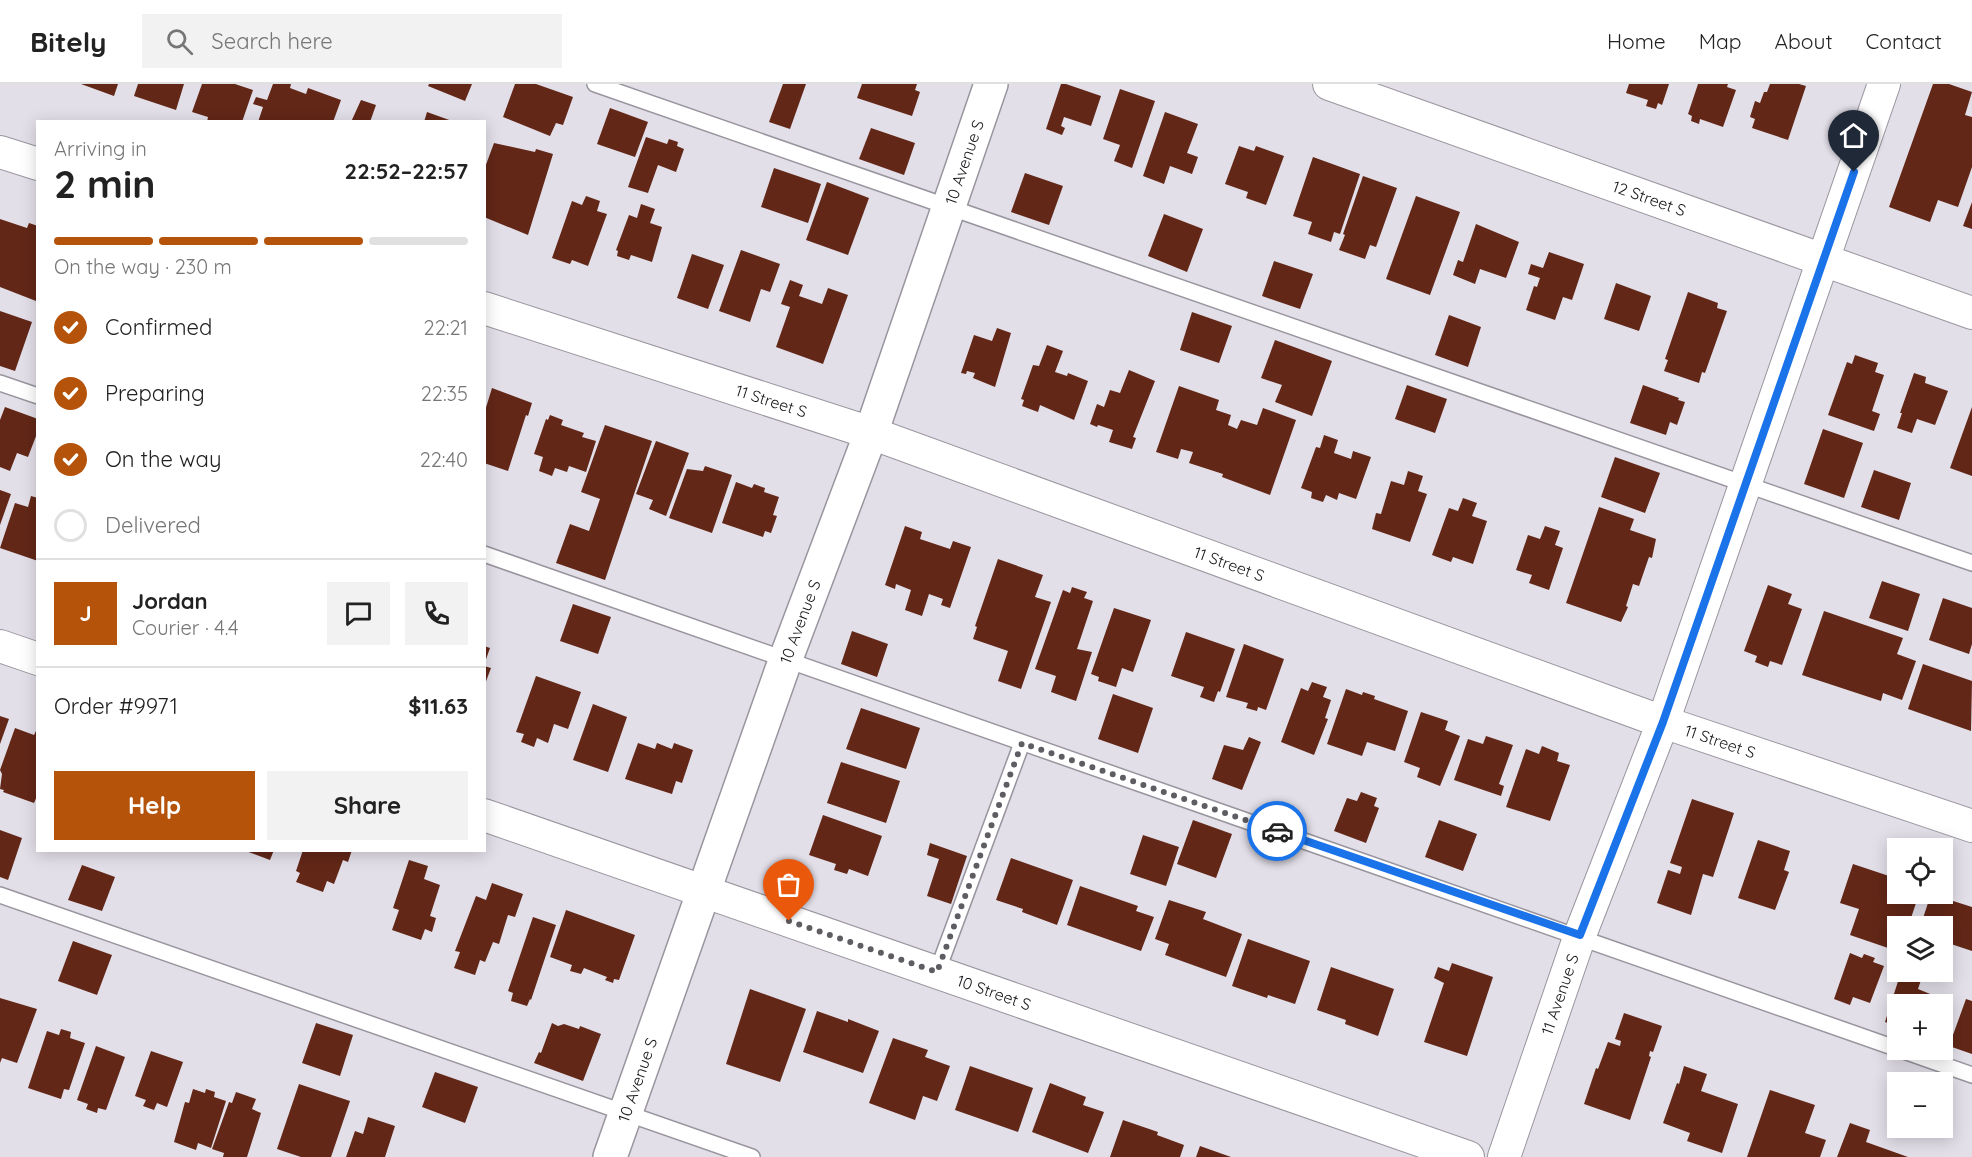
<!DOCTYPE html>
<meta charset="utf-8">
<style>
:root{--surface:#fff;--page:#f2f2f2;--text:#222;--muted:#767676;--line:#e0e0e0;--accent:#b45309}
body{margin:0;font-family:Quicksand,sans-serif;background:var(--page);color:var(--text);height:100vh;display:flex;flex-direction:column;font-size:22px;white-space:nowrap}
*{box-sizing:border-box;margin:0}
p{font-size:20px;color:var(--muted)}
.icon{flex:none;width:33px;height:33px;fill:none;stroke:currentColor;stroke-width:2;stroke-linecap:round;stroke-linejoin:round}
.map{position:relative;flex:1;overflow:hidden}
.drawer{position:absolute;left:36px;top:36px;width:450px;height:732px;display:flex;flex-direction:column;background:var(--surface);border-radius:0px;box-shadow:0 3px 15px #0003}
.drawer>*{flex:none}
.fabs{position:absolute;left:1887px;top:754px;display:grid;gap:12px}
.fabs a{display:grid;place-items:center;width:66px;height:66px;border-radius:0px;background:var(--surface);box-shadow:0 3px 15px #0003;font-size:30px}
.pin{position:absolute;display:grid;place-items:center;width:51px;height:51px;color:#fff;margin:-62px -26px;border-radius:50% 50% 50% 0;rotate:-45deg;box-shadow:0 0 6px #0007}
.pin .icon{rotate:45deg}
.courier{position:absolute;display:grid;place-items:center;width:60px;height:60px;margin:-30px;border:4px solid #1a73e8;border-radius:50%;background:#fff;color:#222;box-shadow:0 2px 8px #0007}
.head em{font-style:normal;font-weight:700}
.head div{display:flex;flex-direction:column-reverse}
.head{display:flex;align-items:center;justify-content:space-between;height:102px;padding:0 18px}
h1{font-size:39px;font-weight:700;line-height:45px}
.bar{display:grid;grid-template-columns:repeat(4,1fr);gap:9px 6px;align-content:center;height:72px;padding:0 18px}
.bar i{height:8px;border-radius:4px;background:var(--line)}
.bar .active{background:var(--accent)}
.bar p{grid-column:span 4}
.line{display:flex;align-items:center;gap:15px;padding:0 18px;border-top:2px solid var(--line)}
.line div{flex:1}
.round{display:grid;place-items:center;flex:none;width:63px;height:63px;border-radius:0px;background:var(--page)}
ol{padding:0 18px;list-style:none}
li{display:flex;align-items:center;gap:18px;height:66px}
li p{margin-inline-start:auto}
li .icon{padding:6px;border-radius:50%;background:var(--accent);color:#fff;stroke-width:4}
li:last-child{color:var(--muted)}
li i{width:33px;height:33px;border:3px solid var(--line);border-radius:50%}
.primary-button{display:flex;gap:12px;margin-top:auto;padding:12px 18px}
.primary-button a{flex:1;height:69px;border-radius:0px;background:var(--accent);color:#fff;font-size:24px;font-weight:700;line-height:69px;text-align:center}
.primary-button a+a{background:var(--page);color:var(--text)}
header{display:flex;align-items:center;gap:36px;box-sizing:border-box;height:84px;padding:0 30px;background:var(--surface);border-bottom:2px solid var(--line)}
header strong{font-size:28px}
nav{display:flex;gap:33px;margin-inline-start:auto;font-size:21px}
.search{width:420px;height:54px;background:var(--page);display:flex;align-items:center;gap:15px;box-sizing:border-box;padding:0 21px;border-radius:0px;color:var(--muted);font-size:22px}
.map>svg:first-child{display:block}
.building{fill:#622717}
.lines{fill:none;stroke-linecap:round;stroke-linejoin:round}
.service-casing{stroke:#99959e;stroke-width:18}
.minor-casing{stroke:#99959e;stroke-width:34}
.tertiary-casing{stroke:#99959e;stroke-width:36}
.service{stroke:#fff;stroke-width:15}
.minor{stroke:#fff;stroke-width:32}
.tertiary{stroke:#fff;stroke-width:33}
.done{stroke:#5f5c62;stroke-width:6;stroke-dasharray:0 10.8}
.route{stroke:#1a73e8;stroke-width:8}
.labels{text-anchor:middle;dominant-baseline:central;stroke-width:6;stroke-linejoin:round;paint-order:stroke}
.street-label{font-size:16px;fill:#18161a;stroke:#f0ecf6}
</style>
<header>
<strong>Bitely</strong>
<div class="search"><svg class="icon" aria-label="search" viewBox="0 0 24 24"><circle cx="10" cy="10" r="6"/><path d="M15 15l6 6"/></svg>Search here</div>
<nav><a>Home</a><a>Map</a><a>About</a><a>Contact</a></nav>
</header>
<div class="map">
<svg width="1972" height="1073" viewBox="0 0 1972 1073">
<rect width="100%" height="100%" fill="#e3dfe9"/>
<!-- building -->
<g class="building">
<path d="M81,0H118L114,12Z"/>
<path d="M138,0H184L176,26L134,12Z"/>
<path d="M202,0H235L253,6L242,38H207L208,33L192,28Z"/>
<path d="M273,0H291L290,4L306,10L308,4L341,16L333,38H258L263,23L253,20L256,13L267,16Z"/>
<path d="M429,0H472L465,17L428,2Z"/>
<path d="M515,0H536L573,13L563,41L556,39L550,52L503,33Z"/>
<path d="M783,0H806L790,45L769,38Z"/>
<path d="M862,0H917L915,6L920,8L912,32L857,14Z"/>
<path d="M1061,0H1066L1101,12L1091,42L1064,33L1061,42L1065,44L1062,51L1046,45Z"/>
<path d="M1629,0H1669L1662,21L1658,19L1656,25L1646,22L1648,16L1626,9Z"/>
<path d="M1698,0H1728L1727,3L1736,6L1723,43L1700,35L1699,40L1691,37L1692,32L1688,30Z"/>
<path d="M1770,0H1799L1806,2L1788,56L1752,44L1755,35L1750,33L1755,17L1760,19L1764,8H1767Z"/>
<path d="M1933,0H1949L1972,8L1965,31L1972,33V83L1958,123L1938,116L1930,138L1889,123Z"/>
<path d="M1120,5L1155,17L1132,84L1114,77L1120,61L1103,55Z"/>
<path d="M361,16L376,21L370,38H351Z"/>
<path d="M610,24L648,38L635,73L597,60Z"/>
<path d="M427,28L452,37V38H424Z"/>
<path d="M1165,28L1198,40L1187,69L1198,73L1192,90L1170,82L1164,100L1143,92Z"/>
<path d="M871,44L915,59L904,91L859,75Z"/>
<path d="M646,53L667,60L669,55L678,58L677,62L684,65L676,88L658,81L648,109L628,103Z"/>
<path d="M494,59L535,68L536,65L553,70L528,151L484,133V86Z"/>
<path d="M1239,62L1254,67L1256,62L1284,72L1266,121L1246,114L1248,108L1225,100Z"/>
<path d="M1313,73L1360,90L1340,150L1334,148L1331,158L1308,150L1312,138L1293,132Z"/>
<path d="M774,84L821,100L808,139L761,123Z"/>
<path d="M1025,89L1063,102L1049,141L1011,128Z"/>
<path d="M1363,92L1397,104L1376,163L1370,161L1365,175L1339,166L1345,151L1343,150Z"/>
<path d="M827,98L869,114L848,171L806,156Z"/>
<path d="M586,112L600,117L597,127L607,130L588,182L572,176L570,180L552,174L572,117L582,121Z"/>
<path d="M1416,112L1460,128L1430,211L1386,195Z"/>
<path d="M1972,118V145L1963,142Z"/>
<path d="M641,120L655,125L650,139L662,143L652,178L631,171L629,176L617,172L618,167L616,166L629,131L637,134Z"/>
<path d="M1164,130L1203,145L1187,188L1148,172Z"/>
<path d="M0,135L27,144L29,139L38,142V212L36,217L0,203Z"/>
<path d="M1476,140L1519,158L1506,194L1480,185L1475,200L1453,191L1458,176L1463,178Z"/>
<path d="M741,166L780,180L770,208L761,205L750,238L719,227Z"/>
<path d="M1549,168L1584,180L1572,216L1563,213L1555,236L1526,226L1534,202L1537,203L1540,194L1528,190L1531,180L1543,184Z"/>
<path d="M692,170L724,181L708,225L677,214Z"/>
<path d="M1274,177L1313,190L1300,225L1262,212Z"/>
<path d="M790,196L803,201L799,212L822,220L828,204L848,211L823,280L776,263L790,223L781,220Z"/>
<path d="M1616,199L1651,212L1639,247L1604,235Z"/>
<path d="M1688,208L1718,219L1717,224L1727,227L1705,289L1702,288L1699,299L1664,287L1668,276L1665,275Z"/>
<path d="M0,227L32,238L15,287L0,282Z"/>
<path d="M1192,228L1232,242L1219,279L1180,266Z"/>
<path d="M1449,231L1481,243L1468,283L1435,271Z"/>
<path d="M997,244L1011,249L995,303L973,294L975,289L967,287L966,290L961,289L974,251L992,257Z"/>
<path d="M1275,256L1332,277L1312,332L1275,318L1282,301L1261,294Z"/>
<path d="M1047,261L1063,267L1055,288L1067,292L1068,289L1088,297L1074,336L1040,321L1038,328L1022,322L1024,316L1021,315L1033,281L1039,282Z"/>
<path d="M1855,271L1878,279L1875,288L1884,291L1872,327L1880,330L1874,347L1828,331L1847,278L1852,280Z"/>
<path d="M1129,286L1155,297L1133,353L1136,354L1132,365L1109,358L1113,346L1098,341L1097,343L1090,340L1097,320L1104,323L1110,306L1120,309Z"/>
<path d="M1914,289L1926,293L1925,299L1948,307L1935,341L1917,335L1912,349L1897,344L1902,329H1900Z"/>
<path d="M1407,301L1447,315L1435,349L1395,335Z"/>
<path d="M1643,301L1679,314L1678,316L1685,318L1677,341L1670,338L1666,351L1630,339Z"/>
<path d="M1179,302L1219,316L1216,326L1231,331L1228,341L1237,345L1241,336L1257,341L1263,324L1296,336L1270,411L1222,393L1223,390L1189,379L1193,368L1181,365L1178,375L1156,368Z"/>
<path d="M492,304L532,319L528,332L526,331L508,387L484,379V330Z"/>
<path d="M5,323L38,335V347L28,373L17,369L10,387L0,383V336Z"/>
<path d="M1972,323V392L1950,384Z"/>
<path d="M550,331L563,336L561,341L584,349L582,353L596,357L586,388L569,382L567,388L555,384L552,392L539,387L543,373L534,370L546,335L548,336Z"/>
<path d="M605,341L652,357L605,496L556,479L570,440L589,447L600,415L581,408Z"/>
<path d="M1823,345L1863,359L1844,414L1804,400Z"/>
<path d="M1324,351L1338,356L1334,369L1351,375L1353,367L1371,373L1356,415L1339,409L1337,416L1326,411L1323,418L1311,414L1312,408L1301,404L1316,363L1320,364Z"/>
<path d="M656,357L689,369L666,432L649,425L653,416L636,410Z"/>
<path d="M1615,373L1660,389L1645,429L1601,413Z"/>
<path d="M705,382L732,391L712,449L669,434L687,385L703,387Z"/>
<path d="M1874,386L1911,399L1899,436L1861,423Z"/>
<path d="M1408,387L1423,392L1418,407L1427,410L1410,458L1372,445L1376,429L1381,430L1391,397L1404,401Z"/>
<path d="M736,398L752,404L754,400L765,404L764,408L779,413L773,431L777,432L771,449L765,447L763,453L722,439Z"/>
<path d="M0,406L11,410L0,441Z"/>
<path d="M31,412L38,414V477L0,464L15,419L28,423Z"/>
<path d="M1463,414L1477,419L1472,432L1487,437L1473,480L1453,473L1451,478L1432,471L1449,424L1458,427Z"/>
<path d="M1599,423L1634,435L1630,446L1656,455L1652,474L1649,473L1639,502L1633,500L1626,522L1628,523L1621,538L1566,519Z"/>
<path d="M905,442L922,448L920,455L950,465L953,457L971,463L950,524L941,521L943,515L929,510L922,532L905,526L911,506L896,500L895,505L885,501Z"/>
<path d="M1545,442L1560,447L1555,461L1563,464L1549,506L1529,499L1532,491L1516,486L1528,451L1540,455Z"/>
<path d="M998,475L1043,491L1035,513L1051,518L1021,605L998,597L1008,567L973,555L977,543L975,542Z"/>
<path d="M1882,497L1920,510L1908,547L1869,534Z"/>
<path d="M1768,501L1792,510L1788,520L1802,525L1782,581L1770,577L1768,583L1755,578L1757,572L1744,567Z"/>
<path d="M1072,503L1087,508L1084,514L1093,517L1077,565L1092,568L1076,617L1051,608L1056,592L1035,585L1063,506L1070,509Z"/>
<path d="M1943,514L1972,524V560L1969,570L1929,556Z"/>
<path d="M573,520L611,533L598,570L560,557Z"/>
<path d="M1114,524L1151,536L1133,588L1122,584L1116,603L1098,597L1099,593L1091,590Z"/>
<path d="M1824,527L1903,554L1897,570L1916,577L1902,616L1883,609L1881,617L1802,591Z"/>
<path d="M852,547L888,560L877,593L841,580Z"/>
<path d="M1186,548L1235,565L1220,608L1218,607L1214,618L1200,613L1204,603L1171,592Z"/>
<path d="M1244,560L1284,575L1266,626L1258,623L1257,627L1246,624L1248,619L1226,613Z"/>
<path d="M484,562L490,564L485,578H484Z"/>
<path d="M1923,580L1972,597L1971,647L1908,625Z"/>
<path d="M484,582L491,584L485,600H484Z"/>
<path d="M536,592L581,608L568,645L554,640L548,659L537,654L534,663L521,658L524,650L516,648Z"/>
<path d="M1312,598L1327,603L1323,613L1331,616L1325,634L1328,635L1314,671L1281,658L1301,604L1308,607Z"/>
<path d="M1346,605L1362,611L1363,608L1375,612L1374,615L1408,627L1395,667L1367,658L1362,672L1327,660Z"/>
<path d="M1113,610L1153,624L1138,669L1098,655Z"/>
<path d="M593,620L627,633L608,688L573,676Z"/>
<path d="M861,624L920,644L906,685L846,665Z"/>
<path d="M1421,628L1448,637L1445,646L1460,652L1440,702L1417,693L1420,684L1404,678Z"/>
<path d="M0,632L9,635L0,660Z"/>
<path d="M38,643V710L34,719L3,708L4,706L0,705L2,690L0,686L15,644L34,651Z"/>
<path d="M1486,652L1513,661L1499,700L1504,702L1501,712L1454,696L1468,655L1483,660Z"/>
<path d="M1249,653L1261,658L1242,706L1212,695L1224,661L1243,666Z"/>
<path d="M638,659L655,665L657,659L672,665L674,659L693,666L682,699L676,697L672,710L625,695Z"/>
<path d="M1542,662L1559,669L1557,677L1570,681L1550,737L1506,723L1526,665L1539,670Z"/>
<path d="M841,678L900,697L886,739L827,719Z"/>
<path d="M1361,708L1377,714L1374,722L1379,724L1366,759L1334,747L1347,714L1357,717Z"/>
<path d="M1692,715L1734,729L1713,793L1703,790L1691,831L1657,819L1668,786L1680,790L1682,783L1670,779Z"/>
<path d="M823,731L882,752L868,792L849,785L847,790L834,786L836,780L809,771Z"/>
<path d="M1193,736L1232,750L1216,794L1177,780Z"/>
<path d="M1439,736L1477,750L1463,787L1425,773Z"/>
<path d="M0,746L22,754L8,796L0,793Z"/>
<path d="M1143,751L1179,763L1166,802L1130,790Z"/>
<path d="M1758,756L1790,767L1784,786L1789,788L1775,826L1738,814Z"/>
<path d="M930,759L967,772L951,820L927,812L939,775L927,771Z"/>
<path d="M243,766H274L270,776Z"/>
<path d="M303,766H352L348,778L343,776L334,800L327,797L323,808L296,798L300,789L296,787Z"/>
<path d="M1011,774L1073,796L1057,841L1022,828L1023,825L996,816Z"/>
<path d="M409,776L428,782L424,795L440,801L430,832L436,834L432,848L425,845L421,856L392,846L399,826L393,824Z"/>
<path d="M1853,780L1898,795V810H1919L1908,843H1898V867L1895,872L1889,869L1891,865L1850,851L1859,825L1840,819Z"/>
<path d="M82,781L115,793L102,827L68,816Z"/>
<path d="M492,799L523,810L515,833L508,831L499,860L493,858L485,878L480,876L475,891L454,884L460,868L455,867L476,812L486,816Z"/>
<path d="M1080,802L1138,822L1136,827L1154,833L1141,867L1067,841Z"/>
<path d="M1931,810L1972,823V867L1942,857V843H1920Z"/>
<path d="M1169,816L1206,828L1203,835L1242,850L1226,893L1165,871L1169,860L1155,855Z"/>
<path d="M566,826L635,851L619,896L614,895L613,899L605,896L607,893L584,884L581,890L570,887L572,881L550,873Z"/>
<path d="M533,833L556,841L531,916L530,915L527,922L511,917L513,909L508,907Z"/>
<path d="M1248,855L1310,877L1295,920L1268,911L1267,914L1232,902Z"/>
<path d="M73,857L112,871L97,911L58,897Z"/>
<path d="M1850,869L1862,874L1864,870L1875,874L1873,878L1884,882L1870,919L1853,913L1850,921L1834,915Z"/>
<path d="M1452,879L1493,893L1467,972L1424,958L1444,899L1434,894L1438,883L1449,887Z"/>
<path d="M1331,883L1394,905L1378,952L1345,940L1346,936L1317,926Z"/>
<path d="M1901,888H1916L1923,890L1918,905L1935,912L1932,921H1898V942L1885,938Z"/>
<path d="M750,905L806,925L780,998L726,980Z"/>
<path d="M0,914L37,925L17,979L2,974L0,979Z"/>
<path d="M1966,915L1972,917V970L1949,962Z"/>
<path d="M817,927L848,938V935L879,947L863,989L803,968Z"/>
<path d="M1624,929L1662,942L1653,968L1650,967L1649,972L1651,973L1630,1036L1584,1020L1596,984L1598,985L1608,958L1620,962L1621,957L1615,955Z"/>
<path d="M316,939L353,951L340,992L302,979Z"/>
<path d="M552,939L558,942L564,940L579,945L580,942L601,950L583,997L534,979L539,968L541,969Z"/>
<path d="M61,945L71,948L70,954L85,959L69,1006L64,1005L61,1015L28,1004L47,947L59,951Z"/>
<path d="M893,954L928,966L925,973L950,982L937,1017L923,1012L915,1036L869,1019Z"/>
<path d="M96,962L125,973L106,1026L98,1024L97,1029L86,1025L88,1020L77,1016Z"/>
<path d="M151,967L183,978L167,1023L157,1019L154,1026L143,1022L146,1016L135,1012Z"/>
<path d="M970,982L1033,1004L1018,1048L955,1026Z"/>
<path d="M1684,982L1707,990L1701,1007L1738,1020L1722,1069L1687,1057L1690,1049L1663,1039L1677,999L1679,1000Z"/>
<path d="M435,988L478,1003L465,1039L422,1023Z"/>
<path d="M1050,999L1086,1013L1083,1021L1104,1028L1088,1069L1032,1048Z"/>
<path d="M299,1000L350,1017L331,1073H301L277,1065Z"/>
<path d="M193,1005L205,1009L206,1005L215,1008L214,1013L226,1017L211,1064L198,1059L196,1066L174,1058L185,1018L189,1019Z"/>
<path d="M1770,1006L1815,1021L1805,1049L1826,1056L1820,1073H1747Z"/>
<path d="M236,1008L256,1015L252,1025L261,1029L247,1073H223L224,1069L212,1065L229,1018L232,1019Z"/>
<path d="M368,1033L395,1042L385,1073H346L355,1047L363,1050Z"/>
<path d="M1123,1036L1158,1048L1157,1051L1184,1061L1180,1073H1110Z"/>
<path d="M1850,1039L1870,1046L1866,1058L1908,1073H1837Z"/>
<path d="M1200,1062L1231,1073H1196Z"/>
</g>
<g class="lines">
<!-- service casing -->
<g class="service-casing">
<g id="service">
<path d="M595,0L1972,479"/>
<path d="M0,299L38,312"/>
<path d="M484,470C955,637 1428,797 1898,965"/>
<path d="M0,811L752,1073"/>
<path d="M937,888L1022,659"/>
<path d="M1901,966L1972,991"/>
</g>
</g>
<!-- minor casing -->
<g class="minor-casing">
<g id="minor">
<path id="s1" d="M1329,0L1972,229"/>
<path d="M0,68L38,80"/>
<path id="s2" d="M484,224L871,349L1663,638L1972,742"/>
<path d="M0,562L38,575"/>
<path id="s3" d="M484,731L1468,1073"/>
<path id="s4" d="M1504,1073L1580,851L1663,638L1884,0"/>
</g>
</g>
<!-- tertiary casing -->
<g class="tertiary-casing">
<g id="tertiary">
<path id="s5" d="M610,1073L785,577L871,349L991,0"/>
</g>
</g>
<!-- service -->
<use href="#service" class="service"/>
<!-- minor -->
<use href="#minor" class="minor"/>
<!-- tertiary -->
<use href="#tertiary" class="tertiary"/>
</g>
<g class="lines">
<!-- done -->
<path class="done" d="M789,837L937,888L1022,659L1277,747"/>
<!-- route -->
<path class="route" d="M1277,747L1580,851L1663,638L1854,88"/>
</g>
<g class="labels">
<!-- street labels -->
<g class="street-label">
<text stroke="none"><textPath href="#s5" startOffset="1056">10 Avenue S</textPath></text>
<text stroke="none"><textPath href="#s1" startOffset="340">12 Street S</textPath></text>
<text stroke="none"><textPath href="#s2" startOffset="302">11 Street S</textPath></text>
<text stroke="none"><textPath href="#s2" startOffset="788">11 Street S</textPath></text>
<text stroke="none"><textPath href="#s5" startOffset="568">10 Avenue S</textPath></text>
<text stroke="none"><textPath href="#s2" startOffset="1310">11 Street S</textPath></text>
<text stroke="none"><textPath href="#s3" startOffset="540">10 Street S</textPath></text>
<text stroke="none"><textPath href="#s4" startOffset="172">11 Avenue S</textPath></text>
<text stroke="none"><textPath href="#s5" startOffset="82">10 Avenue S</textPath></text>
</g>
</g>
</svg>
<div class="fabs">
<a><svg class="icon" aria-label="locate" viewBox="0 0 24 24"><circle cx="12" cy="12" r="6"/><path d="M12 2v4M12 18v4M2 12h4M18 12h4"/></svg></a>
<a><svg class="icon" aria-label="layers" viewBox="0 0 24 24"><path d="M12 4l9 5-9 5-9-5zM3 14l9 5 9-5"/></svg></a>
<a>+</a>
<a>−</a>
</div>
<div class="pin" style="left:789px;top:837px;background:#ea580c"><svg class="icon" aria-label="bag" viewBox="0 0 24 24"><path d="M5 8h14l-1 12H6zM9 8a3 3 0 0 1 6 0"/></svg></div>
<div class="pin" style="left:1854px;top:88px;background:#1f2937"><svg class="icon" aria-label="home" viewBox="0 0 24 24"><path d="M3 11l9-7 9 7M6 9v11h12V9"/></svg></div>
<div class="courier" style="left:1277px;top:747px"><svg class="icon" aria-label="car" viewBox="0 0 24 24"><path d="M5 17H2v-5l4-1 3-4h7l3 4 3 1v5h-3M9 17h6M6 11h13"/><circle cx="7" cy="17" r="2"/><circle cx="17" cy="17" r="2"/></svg></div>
<section class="drawer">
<div class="head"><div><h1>2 min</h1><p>Arriving in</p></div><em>22:52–22:57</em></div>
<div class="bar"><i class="active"></i><i class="active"></i><i class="active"></i><i></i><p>On the way · 230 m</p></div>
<ol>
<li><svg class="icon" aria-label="check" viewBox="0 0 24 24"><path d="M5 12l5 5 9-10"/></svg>Confirmed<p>22:21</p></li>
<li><svg class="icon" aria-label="check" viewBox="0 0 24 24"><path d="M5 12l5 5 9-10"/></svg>Preparing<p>22:35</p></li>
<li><svg class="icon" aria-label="check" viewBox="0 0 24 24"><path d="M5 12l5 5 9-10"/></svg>On the way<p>22:40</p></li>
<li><i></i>Delivered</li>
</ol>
<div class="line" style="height:108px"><b class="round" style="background:var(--accent);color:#fff">J</b><div><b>Jordan</b><p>Courier · 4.4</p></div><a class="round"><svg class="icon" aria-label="chat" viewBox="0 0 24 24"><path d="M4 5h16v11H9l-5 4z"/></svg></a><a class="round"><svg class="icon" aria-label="phone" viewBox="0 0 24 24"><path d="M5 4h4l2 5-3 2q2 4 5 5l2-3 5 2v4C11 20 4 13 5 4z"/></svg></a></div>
<div class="line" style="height:78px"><div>Order #9971</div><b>$11.63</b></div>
<div class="primary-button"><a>Help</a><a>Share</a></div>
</section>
</div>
